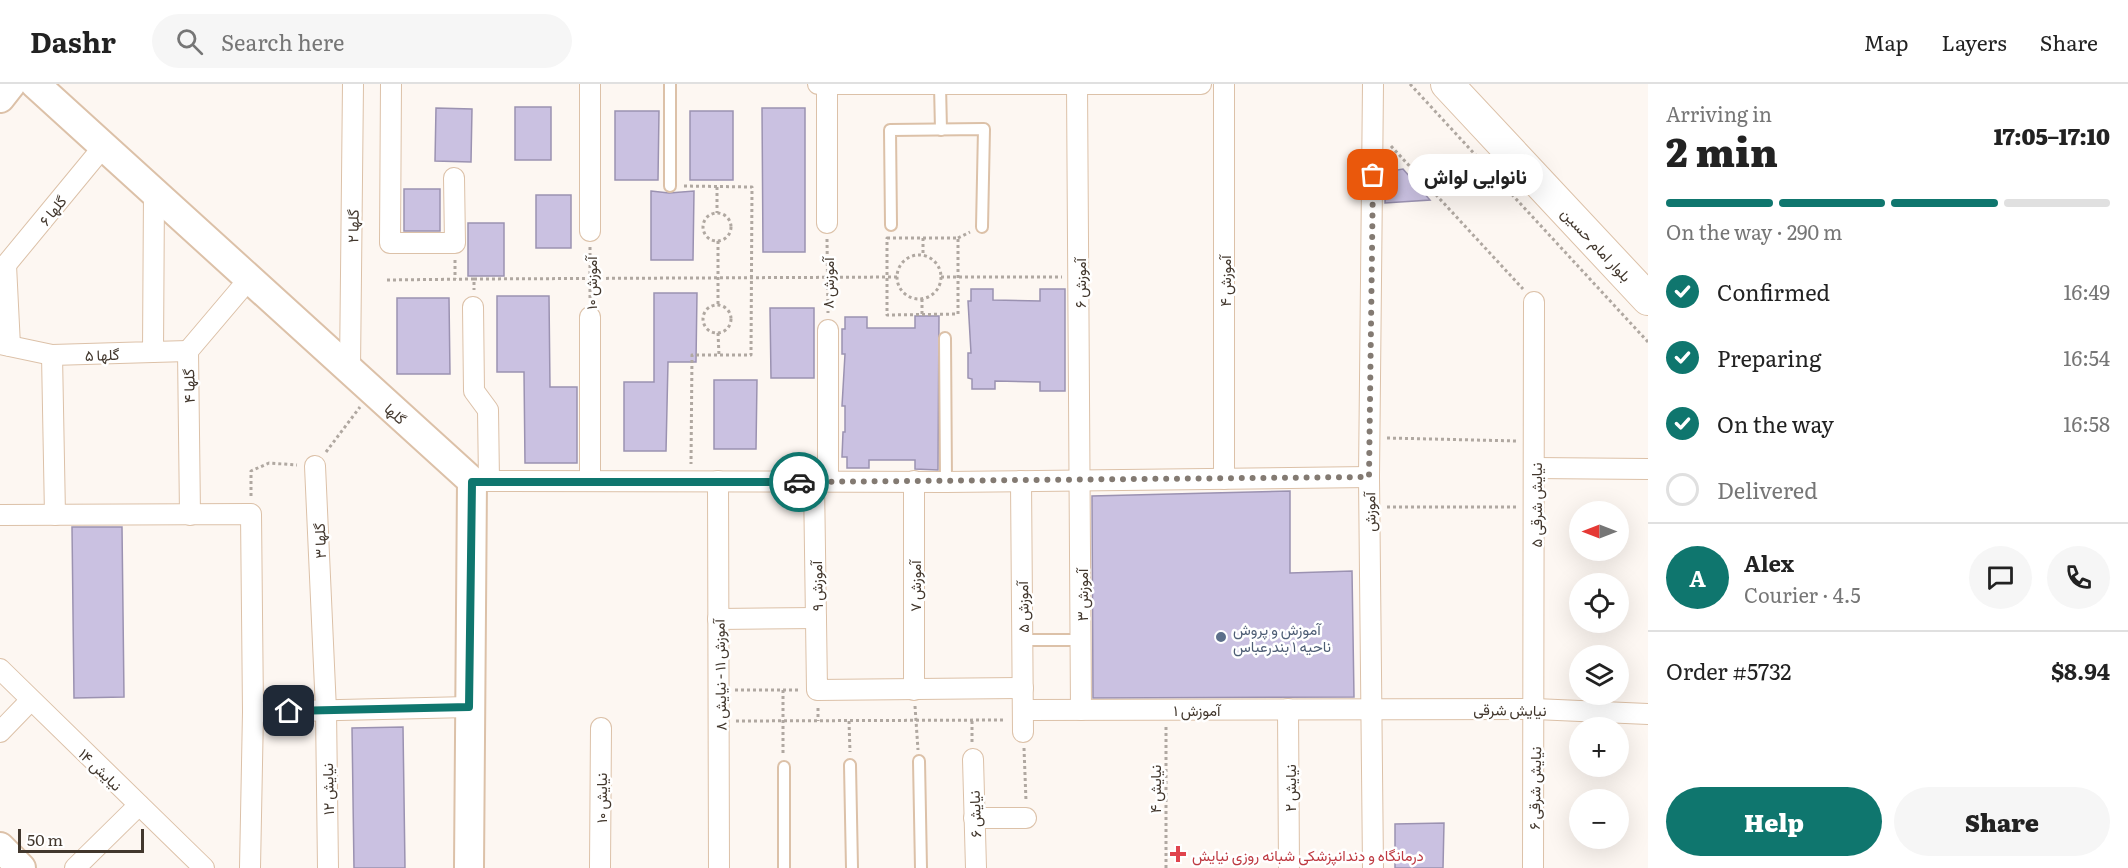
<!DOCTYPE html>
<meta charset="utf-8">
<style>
:root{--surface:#fff;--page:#f6f6f6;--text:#222;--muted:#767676;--line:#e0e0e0;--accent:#0f766e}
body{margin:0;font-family:Literata,Vazirmatn,serif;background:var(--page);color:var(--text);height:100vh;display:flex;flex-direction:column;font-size:22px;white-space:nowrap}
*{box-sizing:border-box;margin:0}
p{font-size:20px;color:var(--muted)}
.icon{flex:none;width:33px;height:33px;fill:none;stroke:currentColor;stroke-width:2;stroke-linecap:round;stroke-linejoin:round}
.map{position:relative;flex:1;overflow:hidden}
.sheet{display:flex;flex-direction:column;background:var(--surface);width:480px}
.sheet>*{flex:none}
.needle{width:39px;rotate:270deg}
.fabs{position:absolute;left:1569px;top:417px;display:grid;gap:12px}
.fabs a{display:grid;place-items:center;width:60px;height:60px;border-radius:50%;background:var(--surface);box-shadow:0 6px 24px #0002;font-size:30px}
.scale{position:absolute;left:18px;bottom:15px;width:126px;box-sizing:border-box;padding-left:6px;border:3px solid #42372d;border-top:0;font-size:16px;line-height:21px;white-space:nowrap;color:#42372d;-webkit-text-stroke:4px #fff;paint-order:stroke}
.pin{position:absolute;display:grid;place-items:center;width:51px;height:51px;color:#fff;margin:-26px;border-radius:12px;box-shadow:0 3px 9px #0006}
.courier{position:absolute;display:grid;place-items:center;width:60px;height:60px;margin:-30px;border:4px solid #0f766e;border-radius:50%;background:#fff;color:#222;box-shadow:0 2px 8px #0007}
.bubble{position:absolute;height:42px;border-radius:21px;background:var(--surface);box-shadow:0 6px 24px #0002;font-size:20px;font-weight:800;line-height:42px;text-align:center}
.headline em{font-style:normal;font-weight:800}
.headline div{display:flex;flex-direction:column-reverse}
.headline{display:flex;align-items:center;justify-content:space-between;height:102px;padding:0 18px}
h1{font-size:39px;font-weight:800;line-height:45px}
.bar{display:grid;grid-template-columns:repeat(4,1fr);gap:9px 6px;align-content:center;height:72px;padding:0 18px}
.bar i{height:8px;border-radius:4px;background:var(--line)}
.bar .on{background:var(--accent)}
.bar p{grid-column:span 4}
.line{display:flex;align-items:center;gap:15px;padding:0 18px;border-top:2px solid var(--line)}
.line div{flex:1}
.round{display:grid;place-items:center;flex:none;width:63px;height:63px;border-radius:32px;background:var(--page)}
ol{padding:0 18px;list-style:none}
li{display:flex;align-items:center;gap:18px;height:66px}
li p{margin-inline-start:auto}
li .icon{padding:6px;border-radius:50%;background:var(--accent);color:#fff;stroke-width:4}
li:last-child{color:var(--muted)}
li i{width:33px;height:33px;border:3px solid var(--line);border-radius:50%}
.primary-button{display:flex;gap:12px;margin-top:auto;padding:12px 18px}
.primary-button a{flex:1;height:69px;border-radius:36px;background:var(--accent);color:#fff;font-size:24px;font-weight:800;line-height:69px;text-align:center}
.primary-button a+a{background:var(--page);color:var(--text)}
header{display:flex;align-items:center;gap:36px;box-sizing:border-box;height:84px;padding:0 30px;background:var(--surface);border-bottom:2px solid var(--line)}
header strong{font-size:28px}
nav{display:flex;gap:33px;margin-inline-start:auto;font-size:21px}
.search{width:420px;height:54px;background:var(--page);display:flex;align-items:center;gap:15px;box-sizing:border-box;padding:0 21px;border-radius:33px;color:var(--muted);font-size:22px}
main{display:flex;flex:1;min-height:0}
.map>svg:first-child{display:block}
.building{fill:#cac1e1;stroke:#9b92b1;stroke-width:1.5}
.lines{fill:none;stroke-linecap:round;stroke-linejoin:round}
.lane-casing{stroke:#dcc1a8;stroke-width:14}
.street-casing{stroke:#dcc1a8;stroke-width:22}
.secondary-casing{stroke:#dcc1a8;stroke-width:32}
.primary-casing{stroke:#dcc1a8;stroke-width:34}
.path{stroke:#b0a8a1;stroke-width:3;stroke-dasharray:3 3;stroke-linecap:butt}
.lane{stroke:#fff;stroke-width:10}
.street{stroke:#fff;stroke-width:20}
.secondary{stroke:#fff;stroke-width:28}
.primary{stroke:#fff;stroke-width:32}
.done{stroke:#837a72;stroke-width:6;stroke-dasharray:0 10.8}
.route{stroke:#0f766e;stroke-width:8}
.service-dot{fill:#5c6f8a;stroke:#fff;stroke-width:2}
.health-dot{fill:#e0444e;stroke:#fff;stroke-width:2}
.labels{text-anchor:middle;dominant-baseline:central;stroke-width:5;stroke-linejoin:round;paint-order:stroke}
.street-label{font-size:15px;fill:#42372d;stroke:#fff}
.service-label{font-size:15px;fill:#4e5e75;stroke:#fff;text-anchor:start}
.health-label{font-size:15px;fill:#be3a42;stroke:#fff;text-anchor:start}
</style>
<header>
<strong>Dashr</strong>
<div class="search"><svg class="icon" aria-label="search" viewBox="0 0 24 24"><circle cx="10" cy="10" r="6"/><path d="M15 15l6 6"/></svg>Search here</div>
<nav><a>Map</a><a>Layers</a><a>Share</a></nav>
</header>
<main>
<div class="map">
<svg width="1648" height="784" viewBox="0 0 1648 784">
<rect width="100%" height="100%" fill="#fdf7f2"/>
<!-- building -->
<g class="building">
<rect x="515" y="23" width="36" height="53"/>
<path d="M436,24L472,25L471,78L435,77Z"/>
<path d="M762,24H805V168H763Z"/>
<path d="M615,27H659L658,96H615Z"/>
<rect x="690" y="27" width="43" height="69"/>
<path d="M1403,85L1430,116L1385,119L1386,88Z"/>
<rect x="404" y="105" width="36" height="42"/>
<path d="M651,107L669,109L694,107L693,176H651Z"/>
<rect x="536" y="111" width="35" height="53"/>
<rect x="468" y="139" width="36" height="53"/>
<path d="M971,205H993V216L1040,217V205H1065V307H1040V298L995,297V305H972V295L968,294V269H971L968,217H971Z"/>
<path d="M654,209H697L696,278H668L666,367H624V298H654Z"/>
<path d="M497,212H549L550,303H577V379H525L524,288H497Z"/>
<path d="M397,214H449L450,290H397Z"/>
<path d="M770,224H814V294H771Z"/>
<path d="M915,232H939L938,386L915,385V376H869V384H847V373H842L843,348H845V322H842L845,270H842V245H845V233H867V244H915Z"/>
<path d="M714,296H757L756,365H714Z"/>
<path d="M1290,407V489L1352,487L1354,613L1093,614L1092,412Z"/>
<path d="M72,443H122L124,613L74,614Z"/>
<path d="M403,643L405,784H354L352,644Z"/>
<path d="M1444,739L1443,784H1395V740Z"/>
</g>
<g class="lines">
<!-- lane casing -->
<g class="lane-casing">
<g id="lane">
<path d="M940,1L941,46"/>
<path d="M670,102V0"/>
<path d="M891,141L890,46L984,45L982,143"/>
<path d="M945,254L946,398"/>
<path d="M1022,556H1081"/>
<path d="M919,677L921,784"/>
<path d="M850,681L852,784"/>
<path d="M784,683V784"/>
</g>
</g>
<!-- street casing -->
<g class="street-casing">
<g id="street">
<path d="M391,0L390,159H455L454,94"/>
<path d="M590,0V147"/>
<path d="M818,0H1201"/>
<path d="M827,0V139"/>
<path d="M1077,0L1081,626"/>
<path d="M1224,0V395"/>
<path d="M1373,0L1369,393L1373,784"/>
<path d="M6,181L10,262"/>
<path d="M0,188L103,63"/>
<path d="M473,223L474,307L488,326L489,397"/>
<path d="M590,233V397"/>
<path d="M828,246V397"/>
<path d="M0,260L52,271"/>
<path d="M153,268L188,267"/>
<path d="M350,285L353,0"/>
<path d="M315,382L326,626L328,784"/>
<path d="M1535,384L1648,385"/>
<path d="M472,397L946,398L1369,393"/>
<path d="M718,397L719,784"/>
<path d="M814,397L817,606L1023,604"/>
<path d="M914,397V606"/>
<path d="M1021,397L1023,648"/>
<path d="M0,431L251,430L253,628L250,784"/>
<path d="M55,431L52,271L153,268L154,109"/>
<path d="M190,431L188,267L249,195"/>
<path d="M718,535L816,534"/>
<path d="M0,585L204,784"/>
<path d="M1288,625L1289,784"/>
<path d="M1023,626L1535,625L1648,630"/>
<path d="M253,628L469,623"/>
<path d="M0,648L30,617"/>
<path d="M973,675L976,784"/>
<path d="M974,734H1026"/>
<path d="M75,784L139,721"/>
<path d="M600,784L601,644"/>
<path d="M1533,784L1534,218"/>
</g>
</g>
<!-- secondary casing -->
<g class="secondary-casing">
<g id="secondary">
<path d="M35,0L472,397L469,784"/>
<path d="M0,14L11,0"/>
<path d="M0,763L21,784"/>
</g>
</g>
<!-- primary casing -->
<g class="primary-casing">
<path id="primary" d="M1447,0L1648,215"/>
</g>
<!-- path -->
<g class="path">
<path d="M1410,0L1648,258"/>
<path d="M1391,62L1523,205"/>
<path d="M684,102L752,103L751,271H692L691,380"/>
<path d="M717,103V129"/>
<circle cx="717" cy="143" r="14"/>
<path d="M887,154H958V230L887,231Z"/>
<path d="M923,154V171"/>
<path d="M958,154L970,148"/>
<path d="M827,155L828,229"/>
<path d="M718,157V221"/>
<path d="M590,163V216"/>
<circle cx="919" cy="193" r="22"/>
<path d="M455,176V195"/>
<path d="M941,193H1062"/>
<path d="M474,195L897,193"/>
<path d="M387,196L474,195V206"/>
<path d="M922,215V230"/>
<circle cx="717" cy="235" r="14"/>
<path d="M718,249L719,271"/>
<path d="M1387,354L1518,357"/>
<path d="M326,368L360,323"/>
<path d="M251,412V387L269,379L297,381"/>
<path d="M1387,423H1518"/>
<path d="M735,606H801"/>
<path d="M783,606V670"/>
<path d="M915,622L918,666"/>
<path d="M818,624V637"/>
<path d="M736,637L1006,636"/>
<path d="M849,637L850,668"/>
<path d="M972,637V659"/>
<path d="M1024,664L1026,717"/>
<path d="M1166,784V642"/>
</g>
<!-- lane -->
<use href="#lane" class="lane"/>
<!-- street -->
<use href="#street" class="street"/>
<!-- secondary -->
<use href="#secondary" class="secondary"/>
<!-- primary -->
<use href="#primary" class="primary"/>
</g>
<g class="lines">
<!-- done -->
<path class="done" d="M799,398L1369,393L1373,91"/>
<!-- route -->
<path class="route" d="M289,627L469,623L472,398H799"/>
</g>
<!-- markers -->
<circle class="service-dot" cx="1221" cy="553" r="6"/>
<path class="health-dot" d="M1175 761h6v6h6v6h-6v6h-6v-6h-6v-6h6z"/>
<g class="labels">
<!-- street labels -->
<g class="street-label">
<text transform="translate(52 126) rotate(-51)">گلها ۶</text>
<text transform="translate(352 142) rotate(-89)">گلها ۲</text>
<text transform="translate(1597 160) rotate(47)">بلوار امام حسین</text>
<text transform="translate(1224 197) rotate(-90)">آموزش ۴</text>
<text transform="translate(590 199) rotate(-90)">آموزش ۱۰</text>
<text transform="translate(827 199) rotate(-90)">آموزش ۸</text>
<text transform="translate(1079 199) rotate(-90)">آموزش ۶</text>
<text transform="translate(102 270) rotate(-2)">گلها ۵</text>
<text transform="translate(188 302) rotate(-91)">گلها ۴</text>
<text transform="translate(396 329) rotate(42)">گلها</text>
<text transform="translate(1535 421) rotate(-90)">نیایش شرقی ۵</text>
<text transform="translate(1369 428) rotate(-91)">آموزش</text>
<text transform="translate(319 457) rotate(-92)">گلها ۳</text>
<text transform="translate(816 502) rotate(-91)">آموزش ۹</text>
<text transform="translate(914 502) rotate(-90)">آموزش ۷</text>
<text transform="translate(1081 511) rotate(-90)">آموزش ۳</text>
<text transform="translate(1022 523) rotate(-91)">آموزش ۵</text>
<text transform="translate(719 591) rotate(-91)">آموزش ۱۱ - نیایش ۸</text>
<text x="1197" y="625">آموزش ۱</text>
<text transform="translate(1510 625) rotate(1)">نیایش شرقی</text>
<text transform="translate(101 685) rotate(44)">نیایش ۱۴</text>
<text transform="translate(1289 704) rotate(-90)">نیایش ۲</text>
<text transform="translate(1534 704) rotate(-89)">نیایش شرقی ۶</text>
<text transform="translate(327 705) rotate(-91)">نیایش ۱۲</text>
<text transform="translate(1154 705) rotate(-90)">نیایش ۴</text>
<text transform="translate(600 714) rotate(-90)">نیایش ۱۰</text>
<text transform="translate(974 730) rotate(-92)">نیایش ۶</text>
</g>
<!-- service labels -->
<g class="service-label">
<text x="1233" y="544">آموزش و پروش<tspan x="1233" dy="17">ناحیه ۱ بندرعباس</tspan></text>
</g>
<!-- health labels -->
<g class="health-label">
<text x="1192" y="770">درمانگاه و دندانپزشکی شبانه روزی نیایش</text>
</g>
</g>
</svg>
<div class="fabs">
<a><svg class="needle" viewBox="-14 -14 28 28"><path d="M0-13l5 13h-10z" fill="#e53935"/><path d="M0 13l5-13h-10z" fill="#767676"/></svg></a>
<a><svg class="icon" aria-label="locate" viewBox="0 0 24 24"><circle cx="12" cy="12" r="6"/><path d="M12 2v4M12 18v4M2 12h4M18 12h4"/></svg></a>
<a><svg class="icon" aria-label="layers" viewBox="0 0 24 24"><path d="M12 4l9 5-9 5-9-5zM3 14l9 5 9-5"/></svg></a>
<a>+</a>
<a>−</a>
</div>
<div class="scale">50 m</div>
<div class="pin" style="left:1373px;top:91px;background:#ea580c"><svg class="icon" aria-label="bag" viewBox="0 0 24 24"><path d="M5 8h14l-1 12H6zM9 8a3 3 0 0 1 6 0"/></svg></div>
<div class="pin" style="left:289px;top:627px;background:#1f2937"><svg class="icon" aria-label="home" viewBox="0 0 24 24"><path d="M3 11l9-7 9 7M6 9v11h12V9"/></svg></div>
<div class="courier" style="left:799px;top:398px"><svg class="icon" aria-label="car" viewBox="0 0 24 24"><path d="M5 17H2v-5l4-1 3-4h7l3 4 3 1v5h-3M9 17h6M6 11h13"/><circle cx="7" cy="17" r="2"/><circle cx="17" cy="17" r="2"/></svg></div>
<div class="bubble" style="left:1408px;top:70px;width:135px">نانوایی لواش</div>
</div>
<section class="sheet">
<div class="headline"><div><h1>2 min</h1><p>Arriving in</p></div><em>17:05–17:10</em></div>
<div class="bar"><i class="on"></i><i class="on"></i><i class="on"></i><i></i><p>On the way · 290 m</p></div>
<ol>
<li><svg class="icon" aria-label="check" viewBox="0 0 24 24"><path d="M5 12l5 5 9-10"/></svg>Confirmed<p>16:49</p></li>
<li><svg class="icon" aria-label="check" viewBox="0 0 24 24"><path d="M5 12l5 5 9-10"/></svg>Preparing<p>16:54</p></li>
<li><svg class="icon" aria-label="check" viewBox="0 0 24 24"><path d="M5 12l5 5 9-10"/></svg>On the way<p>16:58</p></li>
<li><i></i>Delivered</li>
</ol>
<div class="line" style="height:108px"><b class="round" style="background:var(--accent);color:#fff">A</b><div><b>Alex</b><p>Courier · 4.5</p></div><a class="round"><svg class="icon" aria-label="chat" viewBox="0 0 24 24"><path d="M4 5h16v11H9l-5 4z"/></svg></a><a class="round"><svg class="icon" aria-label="phone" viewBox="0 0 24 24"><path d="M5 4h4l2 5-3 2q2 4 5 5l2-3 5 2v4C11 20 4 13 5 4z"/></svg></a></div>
<div class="line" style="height:78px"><div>Order #5732</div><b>$8.94</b></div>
<div class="primary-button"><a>Help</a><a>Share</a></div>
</section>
</main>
